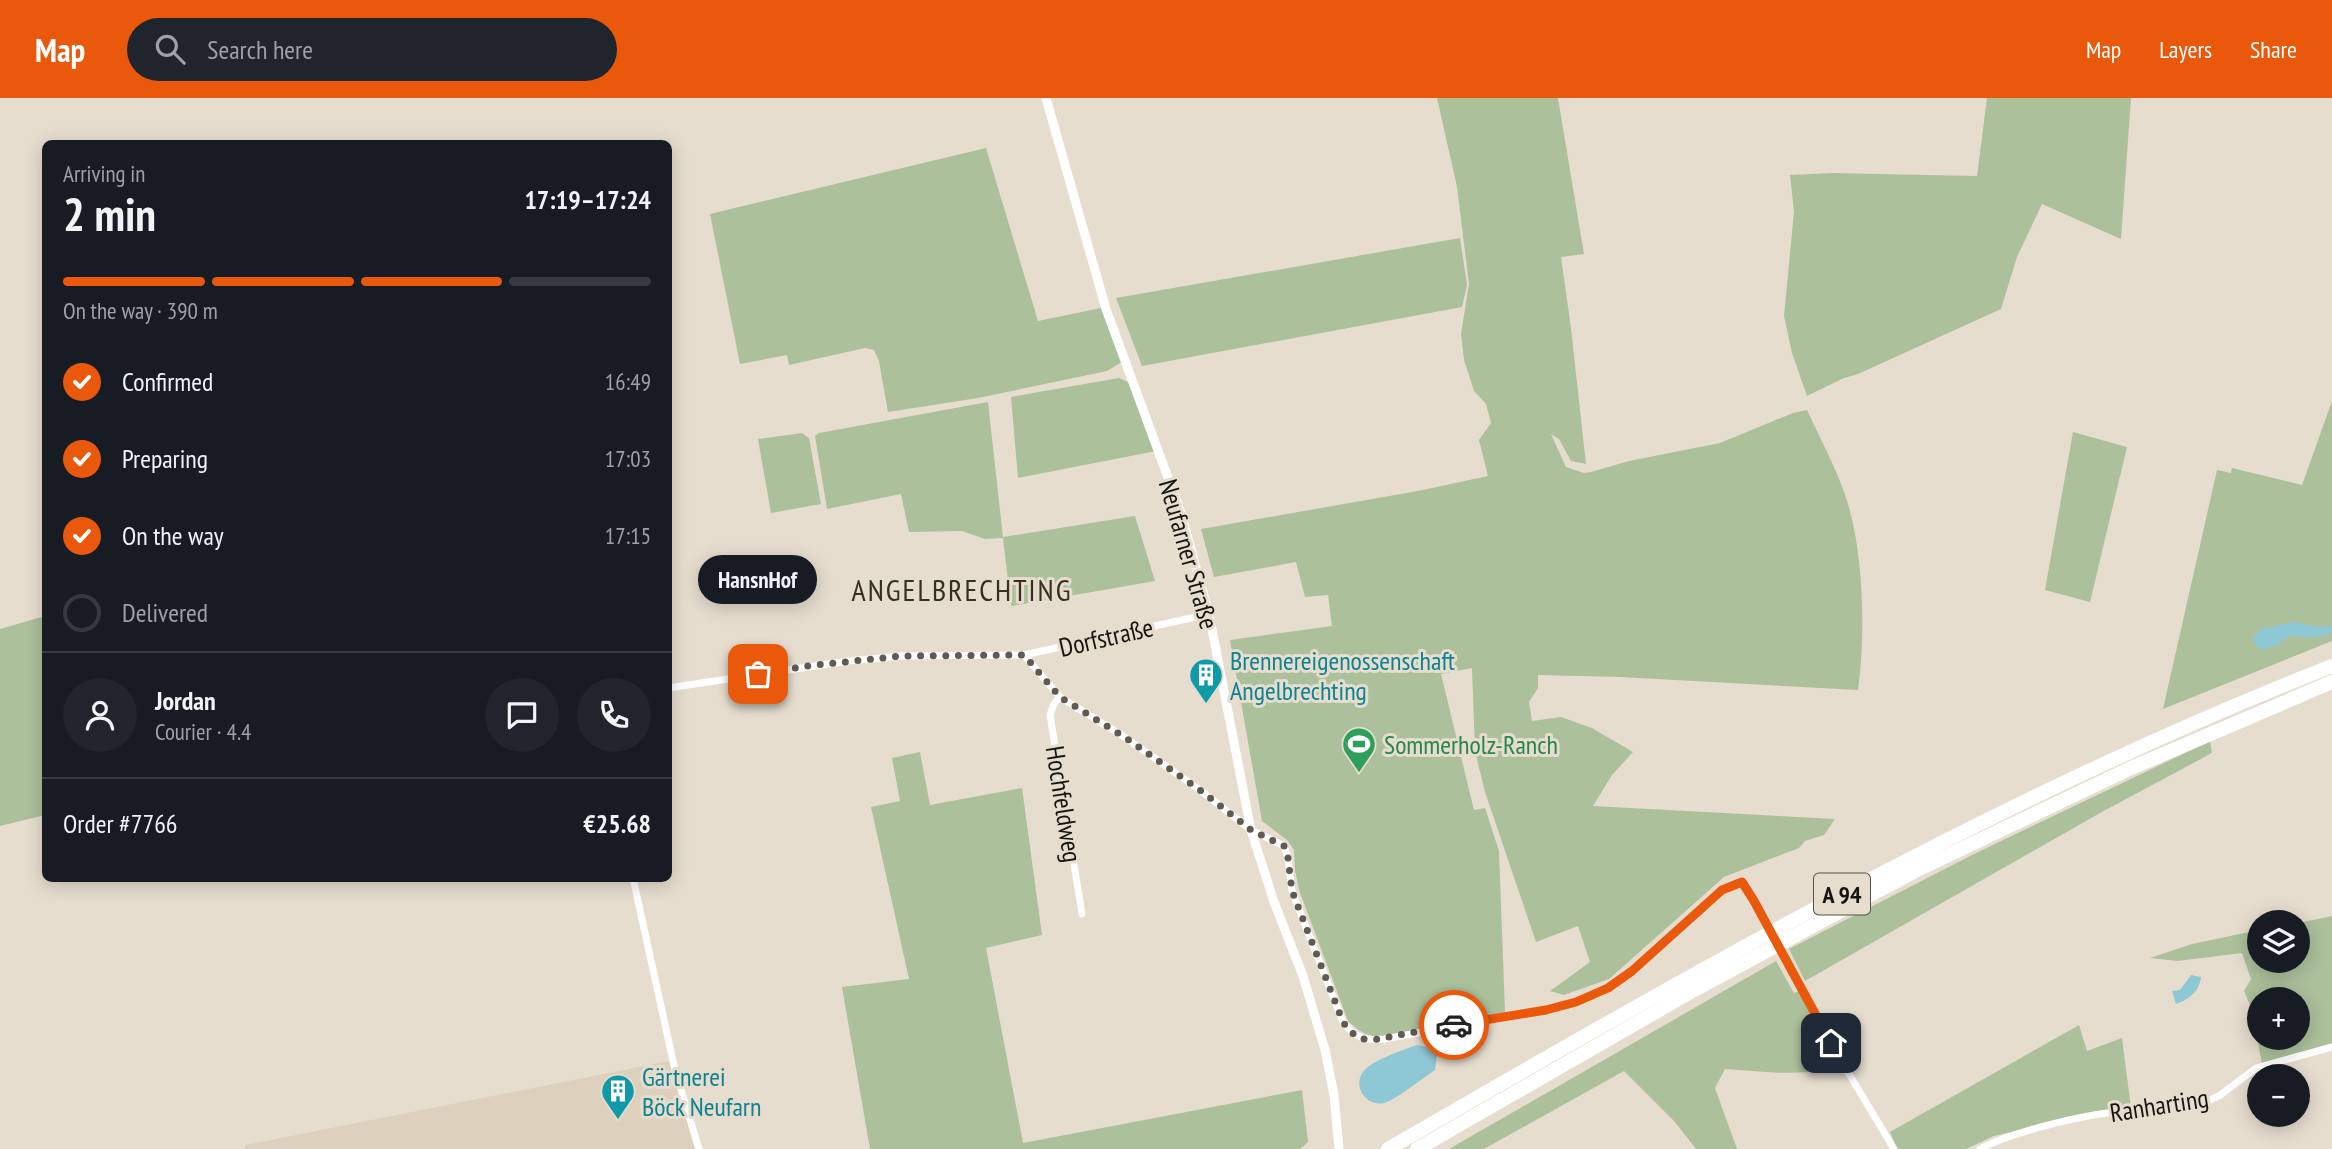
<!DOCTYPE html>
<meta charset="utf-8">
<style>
:root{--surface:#171b24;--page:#20242c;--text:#f1f3f6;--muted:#9ea1a6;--line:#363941;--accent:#ea580c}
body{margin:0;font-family:"PT Sans Narrow",sans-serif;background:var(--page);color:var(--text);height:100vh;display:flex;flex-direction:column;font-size:26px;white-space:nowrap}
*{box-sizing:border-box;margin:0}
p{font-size:23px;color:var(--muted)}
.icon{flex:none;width:38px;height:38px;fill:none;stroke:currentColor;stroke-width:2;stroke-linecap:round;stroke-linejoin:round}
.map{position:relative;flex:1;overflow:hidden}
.details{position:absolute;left:42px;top:42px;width:630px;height:742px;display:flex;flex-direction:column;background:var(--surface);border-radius:10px;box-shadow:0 4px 18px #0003}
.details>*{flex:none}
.fabs{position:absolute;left:2247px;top:812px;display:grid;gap:14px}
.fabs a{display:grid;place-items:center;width:63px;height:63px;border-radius:50%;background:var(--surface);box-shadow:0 4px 18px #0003;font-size:35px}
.pin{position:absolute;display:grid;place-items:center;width:60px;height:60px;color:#fff;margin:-30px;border-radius:14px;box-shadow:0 4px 10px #0006}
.courier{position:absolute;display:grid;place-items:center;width:70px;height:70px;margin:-35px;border:5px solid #ea580c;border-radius:50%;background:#fff;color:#222;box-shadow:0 2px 9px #0007}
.bubble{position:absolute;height:49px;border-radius:24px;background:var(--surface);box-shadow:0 4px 18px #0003;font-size:23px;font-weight:700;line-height:49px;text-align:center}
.head em{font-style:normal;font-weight:700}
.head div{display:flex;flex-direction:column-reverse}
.head{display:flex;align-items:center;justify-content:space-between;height:119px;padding:0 21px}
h1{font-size:46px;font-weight:700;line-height:52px}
.bar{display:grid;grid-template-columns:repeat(4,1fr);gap:10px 7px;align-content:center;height:84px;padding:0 21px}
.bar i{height:9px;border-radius:5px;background:var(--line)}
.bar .selected{background:var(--accent)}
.bar p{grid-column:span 4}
.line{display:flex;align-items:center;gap:18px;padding:0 21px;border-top:2px solid var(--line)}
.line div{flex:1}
.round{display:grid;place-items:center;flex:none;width:74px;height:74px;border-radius:37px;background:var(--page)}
ol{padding:0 21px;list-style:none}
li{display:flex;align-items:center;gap:21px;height:77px}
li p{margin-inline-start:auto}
li .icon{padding:7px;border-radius:50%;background:var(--accent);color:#fff;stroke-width:4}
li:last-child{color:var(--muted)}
li i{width:38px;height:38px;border:4px solid var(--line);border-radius:50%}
header{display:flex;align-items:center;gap:42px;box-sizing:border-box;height:98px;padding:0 35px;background:var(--accent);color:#fff}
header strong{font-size:33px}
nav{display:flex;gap:38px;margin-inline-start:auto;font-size:24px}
.search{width:490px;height:63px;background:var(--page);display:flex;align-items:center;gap:18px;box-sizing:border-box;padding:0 24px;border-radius:38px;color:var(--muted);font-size:26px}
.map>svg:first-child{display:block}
.built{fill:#ddd0bc}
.green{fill:#acc09c;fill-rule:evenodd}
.water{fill:#8ec8d4}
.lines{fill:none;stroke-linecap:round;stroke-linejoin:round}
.minor{stroke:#fff;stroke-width:7}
.tertiary{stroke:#fff;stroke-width:9}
.motorway{stroke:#fff;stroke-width:14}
.done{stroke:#5f5a52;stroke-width:7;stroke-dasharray:0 12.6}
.route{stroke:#ea580c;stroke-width:9}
.labels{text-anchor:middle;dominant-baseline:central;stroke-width:6;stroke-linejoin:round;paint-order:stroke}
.shield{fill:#e6ddcf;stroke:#555049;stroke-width:2}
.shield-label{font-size:24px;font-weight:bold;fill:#17140f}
.street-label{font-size:26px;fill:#17140f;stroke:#e6ddcf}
.culture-label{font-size:26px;fill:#0d838f;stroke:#e6ddcf;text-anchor:start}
.leisure-label{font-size:26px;fill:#27864d;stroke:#e6ddcf;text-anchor:start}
.quarter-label{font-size:30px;letter-spacing:2px;fill:#362f24;stroke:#e6ddcf}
</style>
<header>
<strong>Map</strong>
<div class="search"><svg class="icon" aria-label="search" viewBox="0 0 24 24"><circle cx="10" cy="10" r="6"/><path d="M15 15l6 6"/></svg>Search here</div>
<nav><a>Map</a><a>Layers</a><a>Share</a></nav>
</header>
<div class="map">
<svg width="2332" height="1051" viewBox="0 0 2332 1051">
<rect width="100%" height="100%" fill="#e6ddcf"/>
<!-- built -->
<path class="built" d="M669,963L695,1051H245L246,1047Z"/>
<!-- green -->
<g class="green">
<path d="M1437,0H1558L1584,156L1561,159L1571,230L1586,366L1571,363L1559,341L1551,336L1566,369L1584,375L1591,374L1629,363L1720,345L1793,315L1807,312C1819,338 1833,364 1843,391C1864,446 1866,534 1858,592L1620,579L1538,577V590L1529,604L1532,623L1561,619L1592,630L1633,654L1612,677L1593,708L1835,721L1824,737L1805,743L1799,750L1724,779L1609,881L1564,897L1550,893L1590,864L1578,828L1536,844L1485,694L1475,653L1472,570L1441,576L1474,712L1485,710L1499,753L1505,914L1378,939C1364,937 1358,932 1348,923L1299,792L1295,772L1294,752L1287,742L1262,723L1230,542L1332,528L1328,497L1305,499L1296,464L1214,479L1201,431L1418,393L1488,378L1479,342L1491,325L1486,306L1474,293L1464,262L1461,236L1469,186L1457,89Z"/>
<path d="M1987,0H2131L2121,141L2042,106L2017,159L2001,211L1858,276L1844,280L1807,298L1792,255L1784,218L1794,114L1790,77L1832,75L1977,78Z"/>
<path d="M986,50L1038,223L1101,210L1122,264L1107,273L978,300L888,314L879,263L874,252L865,250L789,267L787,257L740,266L710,116Z"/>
<path d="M1460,140L1467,187L1462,209L1142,268L1116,200Z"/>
<path d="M1119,280L1130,285L1156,353L1018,380L1011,299Z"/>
<path d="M2332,303V543L2163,611L2217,372L2231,375L2232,370L2302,387Z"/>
<path d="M988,304L1003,439L1135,418L1155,483L1011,508L1003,440L985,441L962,433L909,434L901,396L827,411L815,338L819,335Z"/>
<path d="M2073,334L2127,349L2090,504L2045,492Z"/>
<path d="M802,335L809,340L821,406L771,415L758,341Z"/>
<path d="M45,518V717L0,728V531Z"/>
<path d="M2210,643L2212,655L2100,715L1805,883L1789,851L1974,756Z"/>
<path d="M920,654L930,707L1022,690L1042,837L986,850L1023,1045L1302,992L1308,1044L1300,1051H870L842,889L909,881L871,709L900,703L892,660Z"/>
<path d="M2332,818V945L2262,965L2250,907L2244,893L2251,881L2242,855L2178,863L2150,860L2192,846L2259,832V863H2298V825ZM2259,901H2298V940H2259Z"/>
<path d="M1776,863L1794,895L1799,893L1837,960L1834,968C1801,980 1759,973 1725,971L1715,990L1737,1051H1696L1675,1024L1624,973L1484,1051H1449Z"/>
<path d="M2079,927L2087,953L2122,940L2131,1010L2061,1022L1994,1038L1966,1051H1897L1890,1034Z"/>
</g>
<!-- water -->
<g class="water">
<path d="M2294,524L2319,529L2332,528V534C2321,541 2304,540 2291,537L2277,547L2260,552L2252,541L2261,531Z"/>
<path d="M2191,877L2201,879C2200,893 2188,902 2176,906L2172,893L2180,892Z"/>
<path d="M1417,947L1426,949L1437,957L1435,972C1424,979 1396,1002 1384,1005C1367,1009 1352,989 1363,974C1372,962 1403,952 1417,947Z"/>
</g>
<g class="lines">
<!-- minor -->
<g class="minor">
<path d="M1024,557L1060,599L1126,640L1204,695L1251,732L1284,748L1288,760L1292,793L1343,924C1355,940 1365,943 1384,941L1546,912L1576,904L1608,890L1632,873L1722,792L1742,784L1771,835"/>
<path d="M668,590L848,563L901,558L1024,557L1209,516"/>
<path d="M1060,599L1054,606L1050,617L1082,816"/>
<path d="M633,780L675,972L699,1051"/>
<path d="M1776,845L1843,966L1894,1051"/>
<path d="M1980,1051C2011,1034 2079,1018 2115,1014C2146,1010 2177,1010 2207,1003L2219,998L2256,970L2332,949"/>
</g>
<!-- tertiary -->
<path class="tertiary" d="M1046,0L1106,211L1181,415L1209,516L1251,732L1274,804L1303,878L1325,952L1334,997L1339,1051"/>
<!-- motorway -->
<g class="motorway">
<path d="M1388,1051C1694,874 2002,697 2332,568"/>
<path d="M1417,1051L1694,892L1915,773L2131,670L2332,584"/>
</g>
</g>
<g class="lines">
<!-- done -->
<path class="done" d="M758,576L807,568L901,558L1024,557L1060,599L1126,640L1204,695L1251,732L1284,748L1288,760L1292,793L1343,924C1351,935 1358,942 1372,942L1454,927"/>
<!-- route -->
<path class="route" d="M1454,927L1546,912L1576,904L1608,890L1632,873L1722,792L1742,784L1754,803L1831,945"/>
</g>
<!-- icons -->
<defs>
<g id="building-pin" transform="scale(1.75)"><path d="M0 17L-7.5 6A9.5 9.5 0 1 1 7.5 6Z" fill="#0f9aa8" stroke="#e6ddcf"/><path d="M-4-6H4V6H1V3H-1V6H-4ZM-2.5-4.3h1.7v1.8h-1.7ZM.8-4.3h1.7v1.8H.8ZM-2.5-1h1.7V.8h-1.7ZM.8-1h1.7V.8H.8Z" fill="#fff"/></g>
<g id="stadium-pin" transform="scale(1.75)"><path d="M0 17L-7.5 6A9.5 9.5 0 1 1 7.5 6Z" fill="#2e9e5b" stroke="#e6ddcf"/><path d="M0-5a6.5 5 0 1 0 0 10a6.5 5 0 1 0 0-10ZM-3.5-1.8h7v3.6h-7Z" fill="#fff"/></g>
</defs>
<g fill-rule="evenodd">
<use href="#building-pin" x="1206" y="577"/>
<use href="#stadium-pin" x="1359" y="646"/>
<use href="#building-pin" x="618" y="993"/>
</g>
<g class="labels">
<!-- shield labels -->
<rect class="shield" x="1814" y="775.5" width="56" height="41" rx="5"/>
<g class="shield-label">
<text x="1842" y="796">A 94</text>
</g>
<!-- street labels -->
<g class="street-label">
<text transform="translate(1189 456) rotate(74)">Neufarner Straße</text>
<text transform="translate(1106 539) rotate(-13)">Dorfstraße</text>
<text transform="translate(1064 706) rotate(81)">Hochfeldweg</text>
<text transform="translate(2159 1007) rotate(-9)">Ranharting</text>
</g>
<!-- culture labels -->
<g class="culture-label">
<text x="1230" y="562">Brennereigenossenschaft<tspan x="1230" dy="30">Angelbrechting</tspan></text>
<text x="642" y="978">Gärtnerei<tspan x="642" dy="30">Böck Neufarn</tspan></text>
</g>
<!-- leisure labels -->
<g class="leisure-label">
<text x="1384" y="646">Sommerholz-Ranch</text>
</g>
<!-- quarter labels -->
<g class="quarter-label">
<text x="962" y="491">ANGELBRECHTING</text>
</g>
</g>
</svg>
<div class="fabs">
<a><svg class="icon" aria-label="layers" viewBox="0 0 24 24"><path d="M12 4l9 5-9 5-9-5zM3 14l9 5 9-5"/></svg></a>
<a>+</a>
<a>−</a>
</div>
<div class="pin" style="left:758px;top:576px;background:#ea580c"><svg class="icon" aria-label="bag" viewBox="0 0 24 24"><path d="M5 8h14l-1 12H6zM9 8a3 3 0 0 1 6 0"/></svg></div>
<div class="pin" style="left:1831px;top:945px;background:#1f2937"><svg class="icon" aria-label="home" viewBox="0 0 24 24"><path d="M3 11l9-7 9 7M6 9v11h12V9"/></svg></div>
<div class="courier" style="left:1454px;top:927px"><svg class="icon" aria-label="car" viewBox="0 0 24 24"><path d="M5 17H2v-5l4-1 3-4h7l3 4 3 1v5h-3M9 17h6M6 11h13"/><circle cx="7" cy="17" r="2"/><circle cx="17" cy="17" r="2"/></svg></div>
<div class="bubble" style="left:698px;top:457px;width:119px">HansnHof</div>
<section class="details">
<div class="head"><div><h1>2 min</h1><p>Arriving in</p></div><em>17:19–17:24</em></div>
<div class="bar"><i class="selected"></i><i class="selected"></i><i class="selected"></i><i></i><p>On the way · 390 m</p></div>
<ol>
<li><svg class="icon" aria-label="check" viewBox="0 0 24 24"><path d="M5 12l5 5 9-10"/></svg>Confirmed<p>16:49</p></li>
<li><svg class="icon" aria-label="check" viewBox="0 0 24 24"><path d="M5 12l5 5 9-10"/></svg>Preparing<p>17:03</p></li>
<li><svg class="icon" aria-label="check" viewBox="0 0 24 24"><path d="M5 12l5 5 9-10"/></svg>On the way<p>17:15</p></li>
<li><i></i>Delivered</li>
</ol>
<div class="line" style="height:126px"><a class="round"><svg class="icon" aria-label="person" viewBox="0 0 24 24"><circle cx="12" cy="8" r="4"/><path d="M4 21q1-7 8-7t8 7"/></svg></a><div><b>Jordan</b><p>Courier · 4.4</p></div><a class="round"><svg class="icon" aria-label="chat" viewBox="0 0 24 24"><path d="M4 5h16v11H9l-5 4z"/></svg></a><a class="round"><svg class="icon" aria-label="phone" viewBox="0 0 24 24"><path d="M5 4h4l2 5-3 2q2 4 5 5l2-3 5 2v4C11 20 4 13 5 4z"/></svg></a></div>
<div class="line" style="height:91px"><div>Order #7766</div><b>€25.68</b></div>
</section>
</div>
